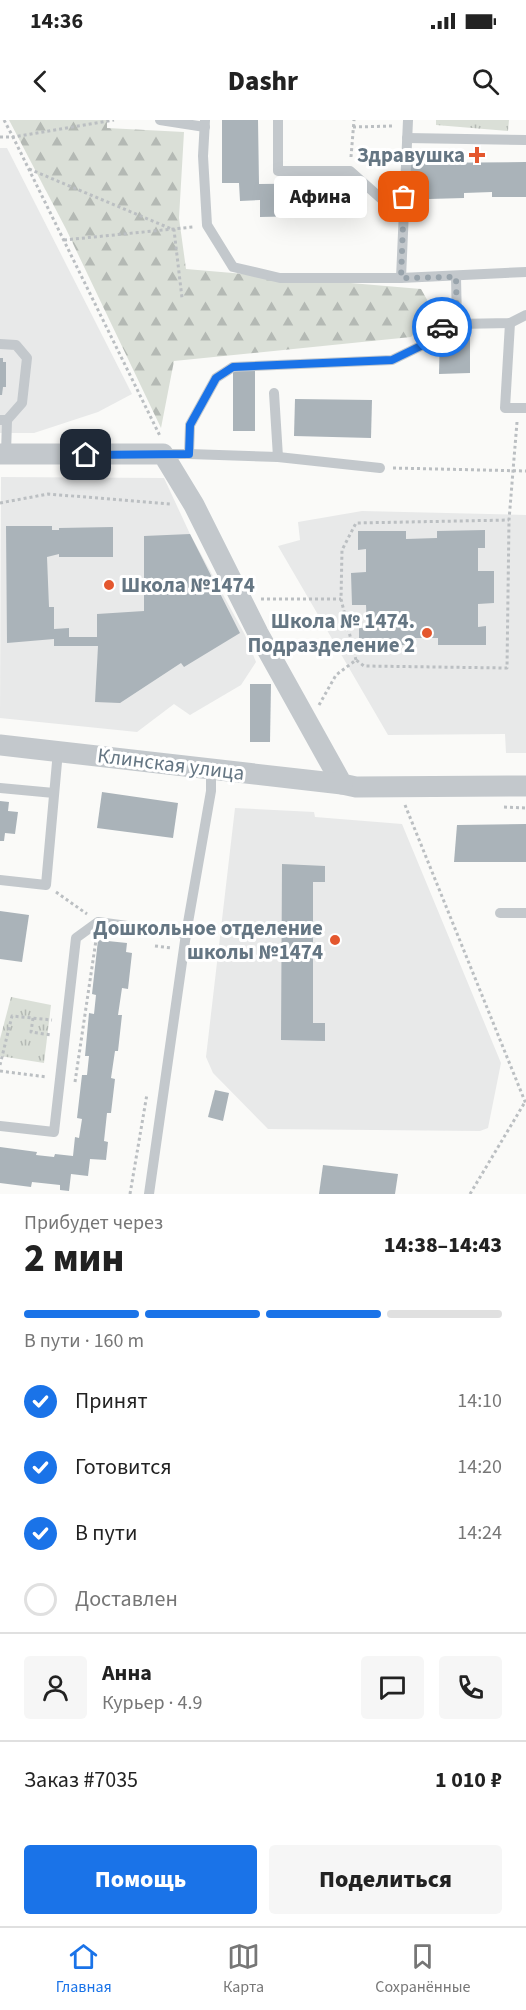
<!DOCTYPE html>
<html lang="ru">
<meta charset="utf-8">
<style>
:root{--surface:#fff;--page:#f6f6f6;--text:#222;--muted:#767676;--line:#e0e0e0;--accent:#1a73e8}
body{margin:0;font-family:"Source Sans 3",sans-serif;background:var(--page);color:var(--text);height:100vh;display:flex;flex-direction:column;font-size:22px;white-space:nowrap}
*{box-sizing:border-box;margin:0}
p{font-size:20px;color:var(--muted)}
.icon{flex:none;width:33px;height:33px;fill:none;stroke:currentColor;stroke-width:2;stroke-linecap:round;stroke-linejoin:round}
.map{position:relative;height:1074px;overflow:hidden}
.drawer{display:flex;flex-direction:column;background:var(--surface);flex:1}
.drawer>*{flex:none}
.pin{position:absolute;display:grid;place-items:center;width:51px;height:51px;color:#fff;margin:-26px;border-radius:12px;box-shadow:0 3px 9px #0006}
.courier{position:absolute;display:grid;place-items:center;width:60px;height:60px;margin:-30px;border:4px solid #1a73e8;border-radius:50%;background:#fff;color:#222;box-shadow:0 2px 8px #0007}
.bubble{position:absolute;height:42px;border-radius:6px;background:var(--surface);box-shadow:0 6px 24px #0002;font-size:20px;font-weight:800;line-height:42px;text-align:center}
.head em{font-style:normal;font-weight:800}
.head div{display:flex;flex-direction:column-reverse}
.head{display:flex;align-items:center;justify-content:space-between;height:102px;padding:0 24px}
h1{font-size:39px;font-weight:800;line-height:45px}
.bar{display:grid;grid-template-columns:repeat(4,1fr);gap:9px 6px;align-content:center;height:72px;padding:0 24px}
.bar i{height:8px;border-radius:4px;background:var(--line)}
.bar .on{background:var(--accent)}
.bar p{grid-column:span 4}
.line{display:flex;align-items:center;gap:15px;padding:0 24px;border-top:2px solid var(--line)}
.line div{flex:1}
.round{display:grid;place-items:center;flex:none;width:63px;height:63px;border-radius:6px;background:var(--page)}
ol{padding:0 24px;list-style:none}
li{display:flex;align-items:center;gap:18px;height:66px}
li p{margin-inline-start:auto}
li .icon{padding:6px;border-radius:50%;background:var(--accent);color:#fff;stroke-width:4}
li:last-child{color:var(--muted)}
li i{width:33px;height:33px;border:3px solid var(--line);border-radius:50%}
.action{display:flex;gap:12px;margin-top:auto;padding:12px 24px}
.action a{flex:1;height:69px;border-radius:6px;background:var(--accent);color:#fff;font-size:24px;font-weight:800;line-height:69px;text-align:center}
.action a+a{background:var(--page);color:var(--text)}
.status{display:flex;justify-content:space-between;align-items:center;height:42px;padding:0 30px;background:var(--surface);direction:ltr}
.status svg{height:16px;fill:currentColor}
header{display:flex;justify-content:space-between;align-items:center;height:78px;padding:0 24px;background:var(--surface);font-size:27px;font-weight:800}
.menu{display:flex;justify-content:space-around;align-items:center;height:84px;border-top:2px solid var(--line);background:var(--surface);font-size:16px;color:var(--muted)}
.menu a{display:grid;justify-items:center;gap:3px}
.menu .on{color:var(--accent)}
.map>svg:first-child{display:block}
.built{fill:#e8e9e9}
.forest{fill:url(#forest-firs)}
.park{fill:url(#park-tufts)}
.building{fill:#aab3b9}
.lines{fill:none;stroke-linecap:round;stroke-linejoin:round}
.path{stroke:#bbbfc2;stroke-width:3;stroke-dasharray:3 3;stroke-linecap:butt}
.lane{stroke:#c3c8cc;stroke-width:10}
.street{stroke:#c3c8cc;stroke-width:21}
.done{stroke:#99a4ac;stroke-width:6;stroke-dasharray:0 10.8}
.route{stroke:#1a73e8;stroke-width:8}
.poi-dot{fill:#e4572e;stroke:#fff;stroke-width:2}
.labels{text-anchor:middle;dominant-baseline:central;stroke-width:6;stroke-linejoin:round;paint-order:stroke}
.poi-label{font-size:21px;font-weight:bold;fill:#657683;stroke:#fff;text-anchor:end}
.street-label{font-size:21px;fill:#657683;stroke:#fff}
</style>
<div class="status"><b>14:36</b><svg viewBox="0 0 49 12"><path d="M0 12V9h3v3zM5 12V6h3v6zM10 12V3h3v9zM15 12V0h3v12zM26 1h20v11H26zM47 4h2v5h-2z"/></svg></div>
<header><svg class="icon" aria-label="back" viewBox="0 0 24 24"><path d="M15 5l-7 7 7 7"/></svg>Dashr<svg class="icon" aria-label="search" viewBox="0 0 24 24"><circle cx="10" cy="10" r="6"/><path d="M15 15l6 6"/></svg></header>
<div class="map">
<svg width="526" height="1074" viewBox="0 0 526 1074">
<defs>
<pattern id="forest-firs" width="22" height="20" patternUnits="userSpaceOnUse" patternTransform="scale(1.5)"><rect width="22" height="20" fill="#dadfd7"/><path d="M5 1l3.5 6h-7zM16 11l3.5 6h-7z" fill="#b4b9b4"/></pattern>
<pattern id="park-tufts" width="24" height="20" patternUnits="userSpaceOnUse" patternTransform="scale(1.5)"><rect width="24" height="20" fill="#dadfd7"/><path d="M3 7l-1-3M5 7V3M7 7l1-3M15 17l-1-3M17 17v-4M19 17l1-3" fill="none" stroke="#b4b9b4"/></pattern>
</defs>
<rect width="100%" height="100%" fill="#fafaf8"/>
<!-- built -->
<g class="built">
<path d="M0,28H7L132,274L98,292L34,313H0Z"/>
<path d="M1,357L164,358L190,414L245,515L256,542L241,565L190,595L174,584L137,612L0,598Z"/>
<path d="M362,391L526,395V633H506L505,614L388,615L278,426L300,420L298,402Z"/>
<path d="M235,688L314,692L315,697L402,704L501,943L488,1008L480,1011L268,1009L213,953L206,937Z"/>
</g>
<!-- forest -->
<path class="forest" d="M9,0H107V8L184,12L179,98L186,149L421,169L434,192L411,217L174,241L161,308L66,109Z"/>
<!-- park -->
<g class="park">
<path d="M436,0H509L508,11L436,5Z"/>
<path d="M11,877L51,885L44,943L0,936V919Z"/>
</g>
<!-- building -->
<g class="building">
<path d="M222,0H258L259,64L352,63V95L260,97V80L240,81L239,63H222Z"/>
<path d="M526,42V77H492V72L464,73V78L429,79V71L409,72V43Z"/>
<path d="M440,211L470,212V253L439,254Z"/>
<path d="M0,238H3V242H6V267H3L2,275H0Z"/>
<rect x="233" y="250" width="22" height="61"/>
<path d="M295,279L372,280L371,318L294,316Z"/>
<path d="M6,406H52V410H59V408L113,407V437H59V434L47,437L49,487H54V509L69,508V517H97V494L144,491V416L190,414L240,513L184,547L181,543L120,583L95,582L98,526H54V519L7,523Z"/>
<path d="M485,410V428H478V451H494V483L478,484V507L486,506V525H438V518H407V525L359,526V508H367L366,485H352L351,453L366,452V429L358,430V411H406V419L437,418V411Z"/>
<path d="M250,564H271L270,622H250Z"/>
<path d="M102,672L178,683L173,718L97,708Z"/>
<path d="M0,681L9,682L8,691L18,692L15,714L5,713L4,721H0Z"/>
<path d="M526,704V742H454L457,705Z"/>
<path d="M282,744L325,746V762H313V903H325V921L281,920Z"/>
<path d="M0,791L29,795L22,842L0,839Z"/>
<path d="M98,820L127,823L126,832L132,833L128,869L122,868L118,895H122L118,931H115L111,958L115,959L111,993H107L104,1021L108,1022L106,1040L90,1039L88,1056L71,1054L69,1071L60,1070V1065L32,1062L31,1067L0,1063V1027L37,1032L36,1035L54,1037L55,1034L73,1036L75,1017L79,1018L82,999L77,998L82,955H87L89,936H85L89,893L94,894L96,875L92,874Z"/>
<path d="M215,970L229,973L223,1001L208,997Z"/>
<path d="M323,1045L398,1054L395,1074H319Z"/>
</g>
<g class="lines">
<!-- path -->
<g class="path">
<path d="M4,0L13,17L114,0"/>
<path d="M353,7L394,6"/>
<path d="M0,17H13L160,316"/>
<path d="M351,37L354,0"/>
<path d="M29,49L174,110L182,178"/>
<path d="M64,120L193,107"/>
<path d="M393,348L526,351"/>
<path d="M0,383L48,374L171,384"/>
<path d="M261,479H341"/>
<path d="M356,540L341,479L342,430L356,403L509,400"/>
<path d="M319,585L336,555L356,540L364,546L507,548L509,400L517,302"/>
<path d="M405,685L526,984"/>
<path d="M504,687L526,688"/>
<path d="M56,772L87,794"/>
<path d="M155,826L172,828"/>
<path d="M33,898L31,912L51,915"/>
<path d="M0,945L12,896L52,900"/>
<path d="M0,951L47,957"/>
<path d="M75,962L96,820"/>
<path d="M130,1074L147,974"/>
<path d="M470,1074L525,982"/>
</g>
<!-- lane -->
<g class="lane">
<path d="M160,0L205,7"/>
<path d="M205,0L203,36L207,105L233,147L280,158H401L408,0"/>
<path d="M278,0V51H350L403,98"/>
<path d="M407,18L526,20"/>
<path d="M456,157L457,204"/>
<path d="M401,158L526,152"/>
<path d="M510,203L505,288H526"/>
<path d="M0,224L16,225L27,238L22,283L7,300H0"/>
<path d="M6,334L7,300"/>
<path d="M164,334H189L190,305L216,258L233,247L392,240L429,222L439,207L457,204L510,203L526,195"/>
<path d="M189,334L278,337L274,273"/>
<path d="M278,337L380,348"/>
<path d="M0,668L54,673"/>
<path d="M0,760L46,765L58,631"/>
<path d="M500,793H526"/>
<path d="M0,1006L54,1012L76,818L98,802L186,814"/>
<path d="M149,1074L186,814L211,671V649"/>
</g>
<!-- street -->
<g class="street">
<path d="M0,334H163L194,385L258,513L342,664L356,667L526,666"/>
<path d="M0,625L342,664"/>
</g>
</g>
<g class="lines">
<!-- done -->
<path class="done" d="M404,77L401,158L456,157L457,204L442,207"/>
<!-- route -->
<path class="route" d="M86,335L189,334L190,305L216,258L233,247L392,240L429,222L439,207H442"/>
</g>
<!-- markers -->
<g class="poi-dot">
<path d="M474 26h6v6h6v6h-6v6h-6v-6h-6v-6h6z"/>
<circle cx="109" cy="465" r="6"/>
<circle cx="427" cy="513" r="6"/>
<circle cx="335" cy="820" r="6"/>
</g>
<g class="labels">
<!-- poi labels -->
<g class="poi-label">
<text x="465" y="35">Здравушка</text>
<text x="121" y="465" text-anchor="start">Школа №1474</text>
<text x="415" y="501">Школа № 1474.<tspan x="415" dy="24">Подразделение 2</tspan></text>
<text x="323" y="808">Дошкольное отделение<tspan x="323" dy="24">школы №1474</tspan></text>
</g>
<!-- street labels -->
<g class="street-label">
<text transform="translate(171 644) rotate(7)">Клинская улица</text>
</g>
</g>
</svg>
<div class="pin" style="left:404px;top:77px;background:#ea580c"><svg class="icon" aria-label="bag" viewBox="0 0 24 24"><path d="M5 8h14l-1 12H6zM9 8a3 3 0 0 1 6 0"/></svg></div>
<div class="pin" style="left:86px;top:335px;background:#1f2937"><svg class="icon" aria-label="home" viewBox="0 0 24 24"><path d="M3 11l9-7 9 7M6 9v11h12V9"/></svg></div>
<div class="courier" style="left:442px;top:207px"><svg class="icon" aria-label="car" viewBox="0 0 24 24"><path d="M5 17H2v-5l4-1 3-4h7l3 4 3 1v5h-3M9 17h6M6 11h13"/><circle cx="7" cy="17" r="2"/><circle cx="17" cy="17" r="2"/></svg></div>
<div class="bubble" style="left:274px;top:56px;width:93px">Афина</div>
</div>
<section class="drawer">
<div class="head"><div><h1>2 мин</h1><p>Прибудет через</p></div><em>14:38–14:43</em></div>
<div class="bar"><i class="on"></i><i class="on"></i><i class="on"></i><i></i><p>В пути · 160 m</p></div>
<ol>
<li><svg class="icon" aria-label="check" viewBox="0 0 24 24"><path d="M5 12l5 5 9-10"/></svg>Принят<p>14:10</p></li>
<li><svg class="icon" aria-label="check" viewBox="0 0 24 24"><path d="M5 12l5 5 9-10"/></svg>Готовится<p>14:20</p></li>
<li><svg class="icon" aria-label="check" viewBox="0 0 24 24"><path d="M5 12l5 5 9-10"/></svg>В пути<p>14:24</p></li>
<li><i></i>Доставлен</li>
</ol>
<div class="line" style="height:108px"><a class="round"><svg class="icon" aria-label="person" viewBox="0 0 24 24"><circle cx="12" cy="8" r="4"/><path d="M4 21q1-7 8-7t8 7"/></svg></a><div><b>Анна</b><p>Курьер · 4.9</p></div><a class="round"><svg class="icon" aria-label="chat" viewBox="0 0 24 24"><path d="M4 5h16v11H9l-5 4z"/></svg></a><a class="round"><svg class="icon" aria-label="phone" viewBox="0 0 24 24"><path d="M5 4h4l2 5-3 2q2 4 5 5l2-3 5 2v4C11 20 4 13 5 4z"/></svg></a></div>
<div class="line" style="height:78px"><div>Заказ #7035</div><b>1 010 ₽</b></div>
<div class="action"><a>Помощь</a><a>Поделиться</a></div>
</section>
<nav class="menu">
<a class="on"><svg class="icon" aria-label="home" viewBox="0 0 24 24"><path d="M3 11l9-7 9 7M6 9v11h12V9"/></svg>Главная</a>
<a><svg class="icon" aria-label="map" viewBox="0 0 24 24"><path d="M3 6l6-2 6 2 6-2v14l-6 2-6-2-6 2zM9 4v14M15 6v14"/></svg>Карта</a>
<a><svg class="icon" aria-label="saved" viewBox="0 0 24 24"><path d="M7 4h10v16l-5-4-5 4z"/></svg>Сохранённые</a>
</nav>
